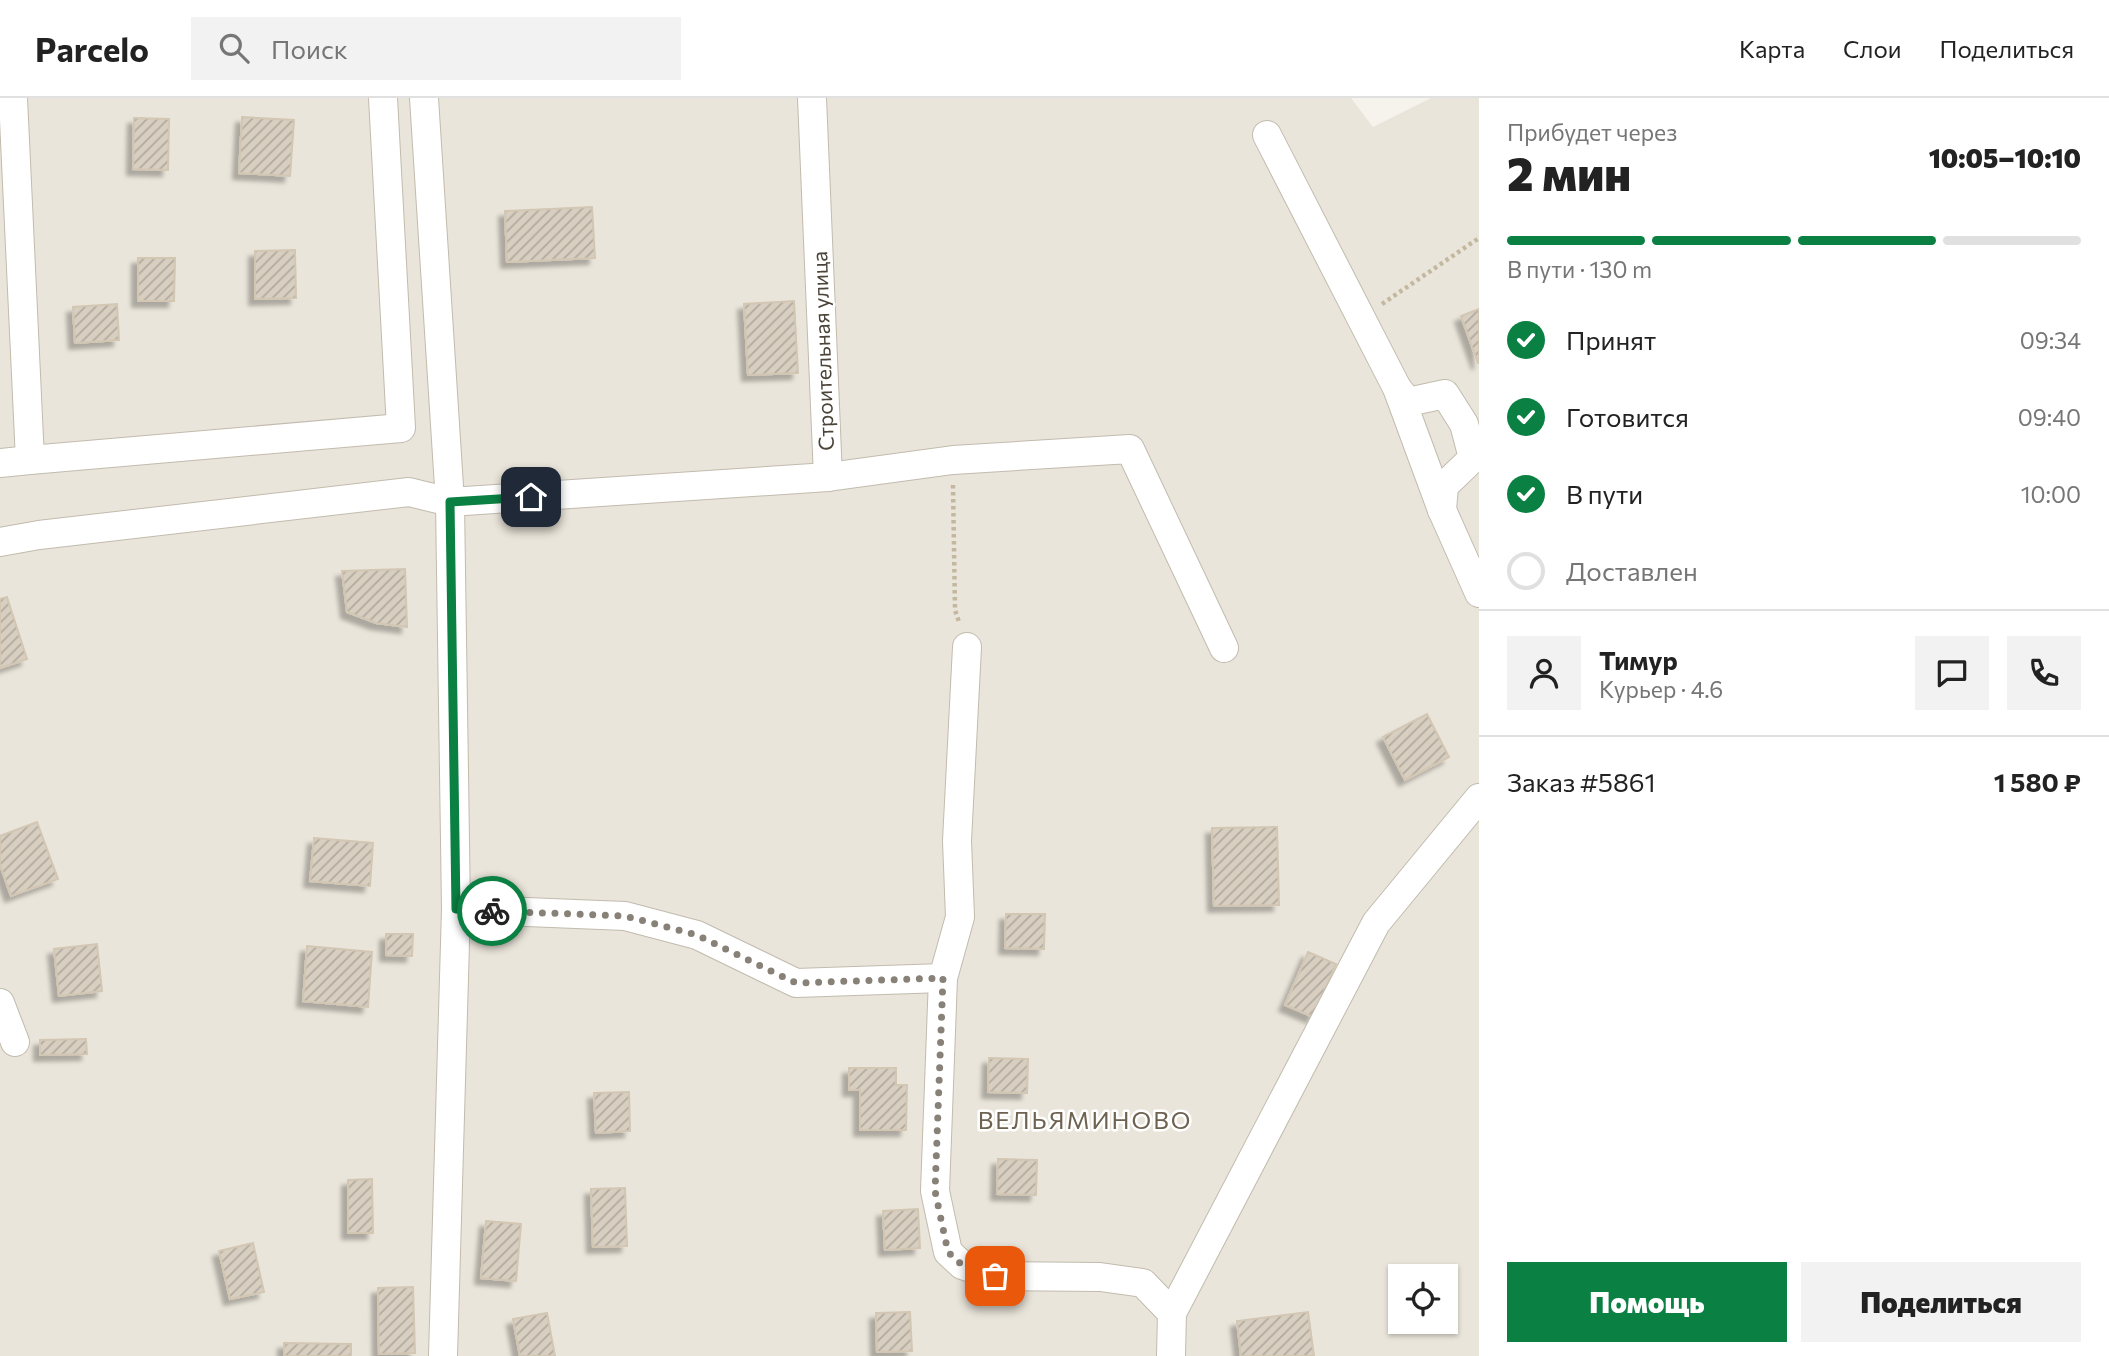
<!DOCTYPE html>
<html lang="ru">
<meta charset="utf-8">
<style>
:root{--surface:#fff;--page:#f2f2f2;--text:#222;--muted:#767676;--line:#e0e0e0;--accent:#0b8043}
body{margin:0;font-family:Commissioner,sans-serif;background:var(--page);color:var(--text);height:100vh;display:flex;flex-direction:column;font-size:26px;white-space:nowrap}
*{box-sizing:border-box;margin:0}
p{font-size:23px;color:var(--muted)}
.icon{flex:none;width:38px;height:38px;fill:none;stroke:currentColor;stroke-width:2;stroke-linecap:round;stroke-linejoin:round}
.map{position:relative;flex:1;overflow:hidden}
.sheet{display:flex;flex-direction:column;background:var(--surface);width:630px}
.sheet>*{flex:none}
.buttons{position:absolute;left:1388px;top:1166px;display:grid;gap:14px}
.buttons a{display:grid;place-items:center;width:70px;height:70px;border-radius:0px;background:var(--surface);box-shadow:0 2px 5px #0004;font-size:35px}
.pin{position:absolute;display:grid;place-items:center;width:60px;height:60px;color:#fff;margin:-30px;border-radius:14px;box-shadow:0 4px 10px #0006}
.courier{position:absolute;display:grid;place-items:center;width:70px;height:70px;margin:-35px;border:5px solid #0b8043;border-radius:50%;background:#fff;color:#222;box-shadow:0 2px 9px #0007}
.overview em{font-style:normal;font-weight:800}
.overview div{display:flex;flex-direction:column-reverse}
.overview{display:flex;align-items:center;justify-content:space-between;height:119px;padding:0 28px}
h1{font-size:46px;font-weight:800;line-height:52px}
.bar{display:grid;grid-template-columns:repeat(4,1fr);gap:10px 7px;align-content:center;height:84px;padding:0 28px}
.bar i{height:9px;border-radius:5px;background:var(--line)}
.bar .selected{background:var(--accent)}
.bar p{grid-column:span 4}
.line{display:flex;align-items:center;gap:18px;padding:0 28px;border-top:2px solid var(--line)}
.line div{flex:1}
.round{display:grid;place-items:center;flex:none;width:74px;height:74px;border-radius:0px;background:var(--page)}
ol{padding:0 28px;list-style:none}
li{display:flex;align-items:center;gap:21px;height:77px}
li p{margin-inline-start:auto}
li .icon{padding:7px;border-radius:50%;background:var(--accent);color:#fff;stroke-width:4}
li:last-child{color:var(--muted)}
li i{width:38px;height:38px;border:4px solid var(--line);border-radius:50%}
.primary-button{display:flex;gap:14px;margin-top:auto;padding:14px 28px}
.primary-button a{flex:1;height:80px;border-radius:0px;background:var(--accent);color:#fff;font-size:28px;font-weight:800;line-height:80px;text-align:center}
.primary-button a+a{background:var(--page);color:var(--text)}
header{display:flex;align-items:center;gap:42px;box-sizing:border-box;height:98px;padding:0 35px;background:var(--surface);border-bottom:2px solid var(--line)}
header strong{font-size:33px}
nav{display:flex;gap:38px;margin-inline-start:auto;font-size:24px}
.search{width:490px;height:63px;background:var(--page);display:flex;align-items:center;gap:18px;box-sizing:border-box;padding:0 24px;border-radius:0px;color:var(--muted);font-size:26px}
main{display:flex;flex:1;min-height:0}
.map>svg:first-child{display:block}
.residential{fill:#eae5da;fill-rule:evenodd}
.building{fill:url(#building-hatch);stroke:#d3c7b4;stroke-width:2;filter:url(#shadow)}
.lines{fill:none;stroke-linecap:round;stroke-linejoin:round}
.minor-casing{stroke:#c2bbae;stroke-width:30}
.path{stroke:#c4b79f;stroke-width:4.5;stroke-dasharray:3.5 3.5;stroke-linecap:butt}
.minor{stroke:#fff;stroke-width:28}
.done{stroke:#878178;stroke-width:7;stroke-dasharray:0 12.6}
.route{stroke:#0b8043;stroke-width:9}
.labels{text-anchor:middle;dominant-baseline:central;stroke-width:5;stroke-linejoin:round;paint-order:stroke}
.street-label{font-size:21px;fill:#4b4439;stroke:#fff}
.quarter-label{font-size:24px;letter-spacing:2px;fill:#6e6250;stroke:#fff}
</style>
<header>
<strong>Parcelo</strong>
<div class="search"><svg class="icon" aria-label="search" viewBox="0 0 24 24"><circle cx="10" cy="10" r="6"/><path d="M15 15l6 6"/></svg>Поиск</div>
<nav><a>Карта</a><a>Слои</a><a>Поделиться</a></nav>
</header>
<main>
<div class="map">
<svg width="1479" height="1258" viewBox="0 0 1479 1258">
<defs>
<pattern id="building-hatch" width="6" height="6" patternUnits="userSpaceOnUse" patternTransform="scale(1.75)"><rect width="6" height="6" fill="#d8cfc1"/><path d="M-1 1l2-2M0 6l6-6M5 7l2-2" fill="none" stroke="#b1aa9e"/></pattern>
<filter id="shadow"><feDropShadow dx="-6" dy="6" stdDeviation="2" flood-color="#0004"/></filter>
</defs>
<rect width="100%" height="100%" fill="#f6f3ec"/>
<!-- residential -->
<path class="residential" d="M0,0H1351L1373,29L1431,0H1479V1258H0ZM1400,1178H1446V1223H1400Z"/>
<!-- building -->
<g class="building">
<path d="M242,19L294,22L290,78L239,75Z"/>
<path d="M134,20L169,21L168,72L133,71Z"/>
<path d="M592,109L595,160L507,164L505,113Z"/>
<path d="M295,152L296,200L255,201V153Z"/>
<path d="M138,160H175L174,203H138Z"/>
<path d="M794,203L798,275L748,277L744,206Z"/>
<path d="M117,206L119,242L75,245L73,209Z"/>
<path d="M1479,211V265H1478L1461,218Z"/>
<path d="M405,471L407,529L376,525L347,514L342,473Z"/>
<path d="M7,499L27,561L0,570V501Z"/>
<path d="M1427,616L1449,659L1405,682L1383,639Z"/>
<path d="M37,724L58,781L11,798L0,767V738Z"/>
<path d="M1277,729L1279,807L1214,808L1212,730Z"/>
<path d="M314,740L373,745L370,788L310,783Z"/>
<path d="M1006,816H1045L1044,851L1005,850Z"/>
<path d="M386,836H413L412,858L386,857Z"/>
<path d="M97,846L102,893L59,898L54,851Z"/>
<path d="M307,848L372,854L368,909L303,903Z"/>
<path d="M1308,854L1336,866L1313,919L1285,907Z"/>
<path d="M86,941L87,956L40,957V942Z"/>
<path d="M989,960L1028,961L1027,995L988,994Z"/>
<path d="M849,970H896V987H907L906,1032H860V992H849Z"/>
<path d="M629,994L630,1033L596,1035L594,995Z"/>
<path d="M998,1061L1037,1062L1036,1097L997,1096Z"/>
<path d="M372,1081L373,1135H348V1082Z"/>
<path d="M625,1090L627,1148L593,1149L591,1091Z"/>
<path d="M918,1111L920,1150L885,1152L883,1113Z"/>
<path d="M486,1123L521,1126L516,1183L481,1180Z"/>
<path d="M253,1145L264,1194L230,1201L219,1153Z"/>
<path d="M413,1189L415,1255L379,1256L378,1190Z"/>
<path d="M910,1214L912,1253L877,1254L876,1215Z"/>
<path d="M1308,1214L1314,1258H1241L1237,1223Z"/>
<path d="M547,1215L555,1258H520L513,1221Z"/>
<path d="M284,1245L351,1246V1258H284Z"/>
</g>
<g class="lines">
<!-- minor casing -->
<g class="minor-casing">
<g id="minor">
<path d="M13,0L30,362L401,330L383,0"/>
<path d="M424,0L450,404L456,811L443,1258"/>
<path d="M812,0L828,379"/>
<path d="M1267,37L1397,290L1442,412L1479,495"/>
<path d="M1397,290L1408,304L1445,296L1464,326L1473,360L1444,388L1442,412"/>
<path d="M0,365L30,362"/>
<path d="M0,444L39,437L409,394L450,404L828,379L953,362L1130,351L1224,550"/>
<path d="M967,549L957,743L960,819L943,880L935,1093L948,1154L962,1167L995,1178L1100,1179L1143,1185L1172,1215"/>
<path d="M456,811L625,818L697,837L796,885L943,880"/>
<path d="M0,905L15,944"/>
<path d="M1171,1258L1172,1215L1376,825L1479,700"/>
</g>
</g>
<!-- path -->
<g class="path">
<path d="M1382,206L1479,140"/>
<path d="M953,387L955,512L959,524"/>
</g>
<!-- minor -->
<use href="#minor" class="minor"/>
</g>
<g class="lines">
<!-- done -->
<path class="done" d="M492,813L625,818L697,837L796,885L943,880L935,1093L948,1154L962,1167L995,1178"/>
<!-- route -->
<path class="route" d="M492,813L456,811L450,404L531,399"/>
</g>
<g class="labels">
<!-- street labels -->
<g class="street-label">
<text transform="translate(822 253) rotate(-92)">Строительная улица</text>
</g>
<!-- quarter labels -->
<g class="quarter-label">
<text x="1085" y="1021">ВЕЛЬЯМИНОВО</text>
</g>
</g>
</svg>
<div class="buttons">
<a><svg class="icon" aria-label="locate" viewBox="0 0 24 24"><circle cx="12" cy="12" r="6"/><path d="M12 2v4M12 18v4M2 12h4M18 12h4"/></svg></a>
</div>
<div class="pin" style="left:995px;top:1178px;background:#ea580c"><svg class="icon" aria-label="bag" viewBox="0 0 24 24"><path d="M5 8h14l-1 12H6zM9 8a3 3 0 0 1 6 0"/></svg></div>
<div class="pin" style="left:531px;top:399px;background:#1f2937"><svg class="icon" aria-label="home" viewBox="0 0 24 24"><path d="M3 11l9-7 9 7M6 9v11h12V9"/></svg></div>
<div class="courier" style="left:492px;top:813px"><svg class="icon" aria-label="bike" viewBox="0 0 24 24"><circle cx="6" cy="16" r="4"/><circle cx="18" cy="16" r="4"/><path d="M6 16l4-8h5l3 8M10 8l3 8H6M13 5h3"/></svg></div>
</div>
<section class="sheet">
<div class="overview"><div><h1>2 мин</h1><p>Прибудет через</p></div><em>10:05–10:10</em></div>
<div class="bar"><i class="selected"></i><i class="selected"></i><i class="selected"></i><i></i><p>В пути · 130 m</p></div>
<ol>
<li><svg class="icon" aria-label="check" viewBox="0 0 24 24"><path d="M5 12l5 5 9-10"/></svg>Принят<p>09:34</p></li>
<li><svg class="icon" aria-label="check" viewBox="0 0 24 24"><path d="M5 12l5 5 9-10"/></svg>Готовится<p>09:40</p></li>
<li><svg class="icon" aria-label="check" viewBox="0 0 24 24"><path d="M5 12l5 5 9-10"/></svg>В пути<p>10:00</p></li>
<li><i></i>Доставлен</li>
</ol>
<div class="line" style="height:126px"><a class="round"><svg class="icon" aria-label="person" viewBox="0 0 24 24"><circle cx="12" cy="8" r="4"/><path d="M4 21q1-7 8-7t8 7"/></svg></a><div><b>Тимур</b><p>Курьер · 4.6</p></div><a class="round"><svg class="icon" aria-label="chat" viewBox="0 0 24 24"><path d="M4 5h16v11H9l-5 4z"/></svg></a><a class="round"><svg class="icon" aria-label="phone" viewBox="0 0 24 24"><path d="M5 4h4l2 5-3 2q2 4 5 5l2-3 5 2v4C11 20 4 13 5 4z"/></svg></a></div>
<div class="line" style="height:91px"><div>Заказ #5861</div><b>1 580 ₽</b></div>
<div class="primary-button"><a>Помощь</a><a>Поделиться</a></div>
</section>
</main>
